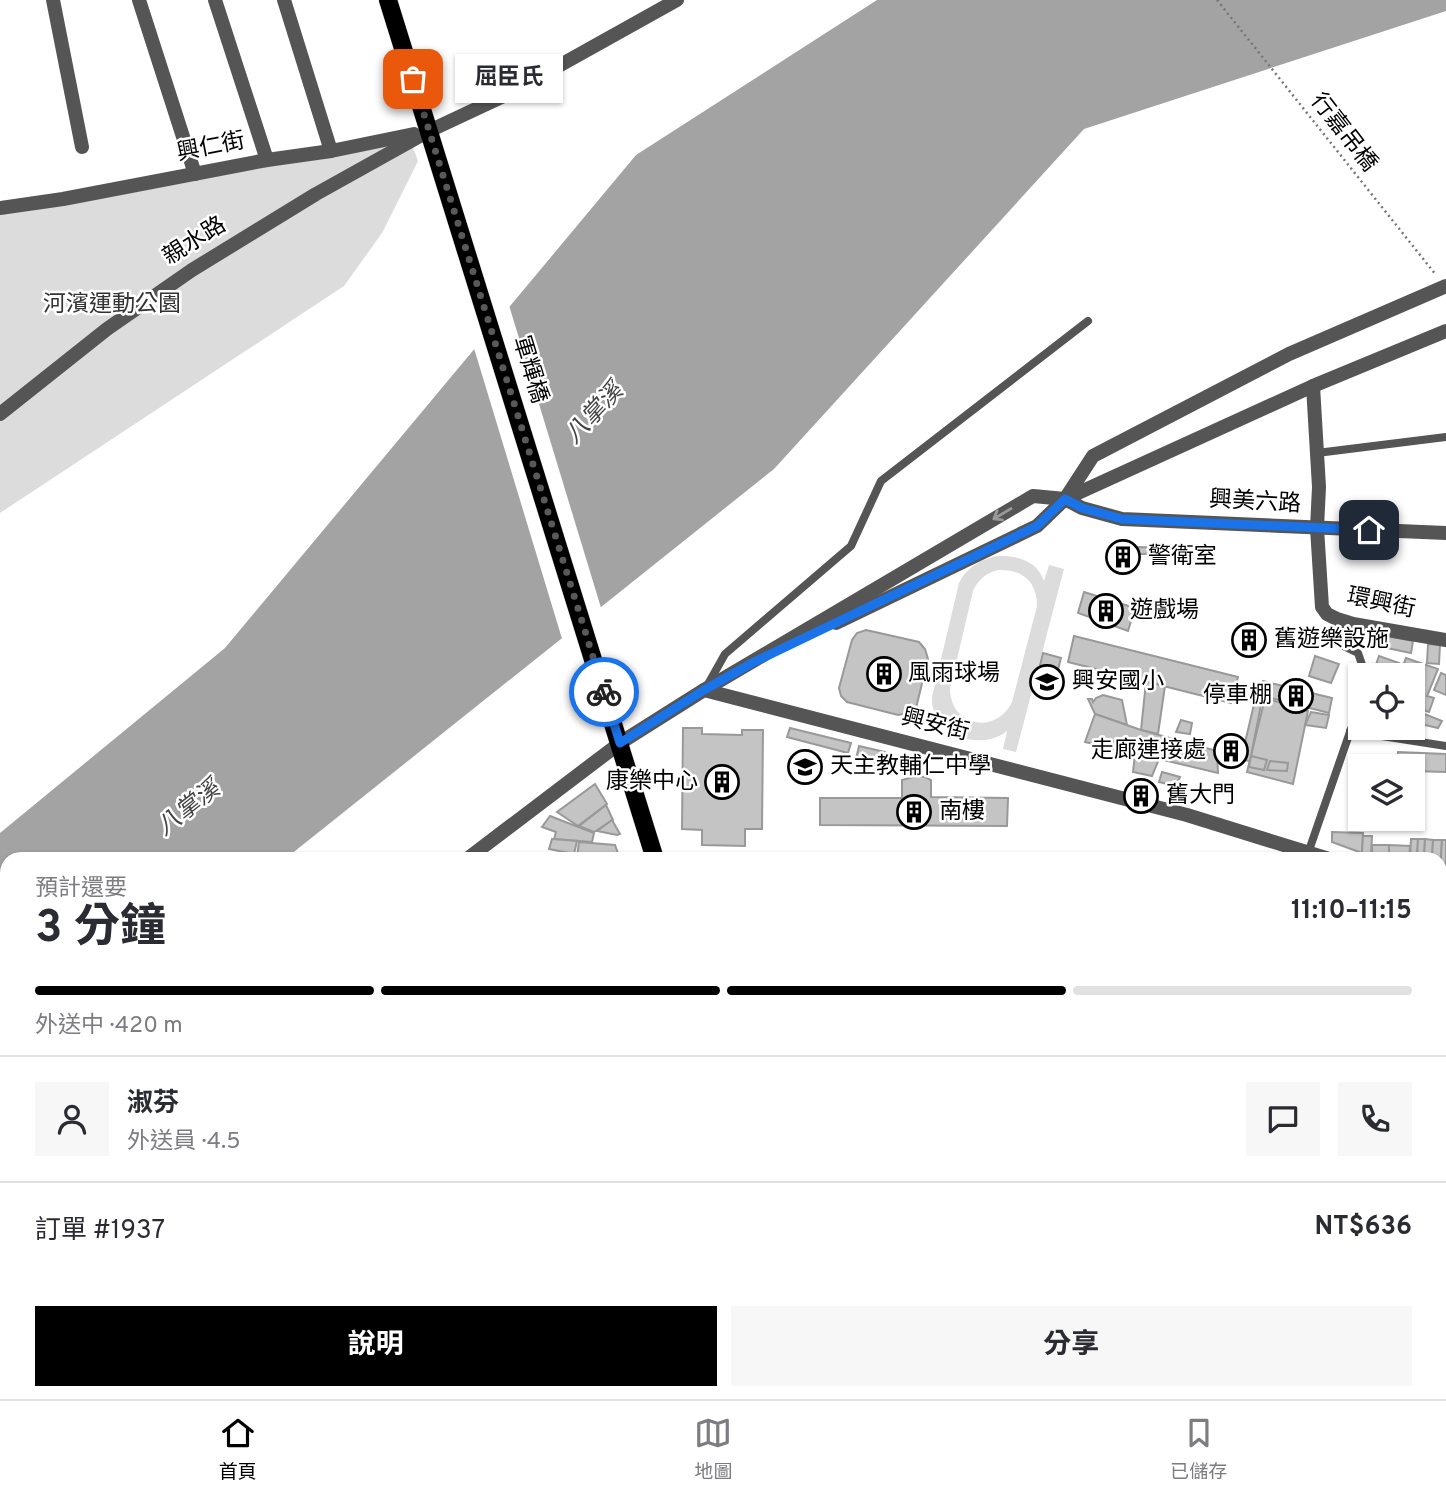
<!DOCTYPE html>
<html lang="zh-TW">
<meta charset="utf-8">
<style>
:root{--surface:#fff;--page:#f7f7f7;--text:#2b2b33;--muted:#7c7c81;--line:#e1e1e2;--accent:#000}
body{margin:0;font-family:Overpass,"Noto Sans TC",sans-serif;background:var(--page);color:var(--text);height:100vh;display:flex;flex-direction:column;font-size:26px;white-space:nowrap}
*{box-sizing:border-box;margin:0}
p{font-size:23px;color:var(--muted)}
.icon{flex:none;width:38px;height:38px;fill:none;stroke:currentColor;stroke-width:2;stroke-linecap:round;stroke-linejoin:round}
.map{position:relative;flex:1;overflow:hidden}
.details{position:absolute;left:0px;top:852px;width:1447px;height:548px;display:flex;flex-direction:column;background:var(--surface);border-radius:21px 21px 0 0;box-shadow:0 2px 5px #0004}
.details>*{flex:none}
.buttons{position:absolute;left:1348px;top:663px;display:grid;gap:14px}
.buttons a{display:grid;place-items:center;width:77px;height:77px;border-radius:0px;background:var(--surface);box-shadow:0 2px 5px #0004;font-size:35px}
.pin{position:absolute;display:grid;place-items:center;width:60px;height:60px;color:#fff;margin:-30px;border-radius:14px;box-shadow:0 4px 10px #0006}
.courier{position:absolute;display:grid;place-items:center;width:70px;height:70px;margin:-35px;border:5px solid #1a73e8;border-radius:50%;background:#fff;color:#222;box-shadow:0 2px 9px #0007}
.bubble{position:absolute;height:49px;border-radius:0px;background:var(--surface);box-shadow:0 2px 5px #0004;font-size:23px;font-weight:700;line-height:49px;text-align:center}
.overview em{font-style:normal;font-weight:700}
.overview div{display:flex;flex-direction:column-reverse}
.overview{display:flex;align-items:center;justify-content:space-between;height:119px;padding:0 35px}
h1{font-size:46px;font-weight:700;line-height:52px}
.bar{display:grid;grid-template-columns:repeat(4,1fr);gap:10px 7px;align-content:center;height:84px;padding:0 35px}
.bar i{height:9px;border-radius:5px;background:var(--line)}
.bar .selected{background:var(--accent)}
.bar p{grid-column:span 4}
.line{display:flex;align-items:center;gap:18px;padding:0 35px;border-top:2px solid var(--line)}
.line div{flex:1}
.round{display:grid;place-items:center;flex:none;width:74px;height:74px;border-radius:0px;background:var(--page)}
.button{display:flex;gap:14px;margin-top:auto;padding:14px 35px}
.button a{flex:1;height:80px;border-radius:0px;background:var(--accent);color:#fff;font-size:28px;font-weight:700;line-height:80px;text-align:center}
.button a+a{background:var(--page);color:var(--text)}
.dock{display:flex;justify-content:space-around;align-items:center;height:98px;border-top:2px solid var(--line);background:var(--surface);font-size:19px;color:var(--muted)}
.dock a{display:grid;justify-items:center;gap:4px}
.dock .selected{color:var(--accent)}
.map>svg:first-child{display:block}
.green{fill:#dcdcdc;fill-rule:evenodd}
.water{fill:#a3a3a3}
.pier{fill:#fff}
.building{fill:#c4c4c4;stroke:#999;stroke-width:2}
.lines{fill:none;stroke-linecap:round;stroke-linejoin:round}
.primary-casing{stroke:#dbdbdb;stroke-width:19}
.path{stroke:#777;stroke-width:2.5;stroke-dasharray:2 3.5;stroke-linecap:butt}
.service{stroke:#555;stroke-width:8}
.minor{stroke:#555;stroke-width:14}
.tertiary{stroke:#555;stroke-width:14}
.primary{stroke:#000;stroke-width:18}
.oneway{stroke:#999}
.done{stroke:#595959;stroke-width:7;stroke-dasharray:0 12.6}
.route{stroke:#1a73e8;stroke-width:9}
.labels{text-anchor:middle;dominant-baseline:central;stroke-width:5;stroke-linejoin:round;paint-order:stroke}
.street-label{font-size:23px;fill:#000;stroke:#fff}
.park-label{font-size:23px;fill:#333;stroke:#fff}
.poi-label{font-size:23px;fill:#000;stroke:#fff;text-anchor:start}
.water-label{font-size:24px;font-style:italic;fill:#444;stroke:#fff}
</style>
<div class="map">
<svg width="1446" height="1399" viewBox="0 0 1446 1399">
<rect width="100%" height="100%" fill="#fff"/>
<!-- green -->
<g class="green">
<path d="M410,139L418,161L382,233L344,286L0,513V212Z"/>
<path d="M996,556C1016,555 1037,560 1044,581L1049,565L1064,569L1016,752L1003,749L1007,731C984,750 940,739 933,708C932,705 932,701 932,697L959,583C966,568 980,560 996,556ZM998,570C1022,569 1037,581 1037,606L1012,702C996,735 951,727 950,689L973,591C978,580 986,573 998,570Z"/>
<rect x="1440" y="1090" width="6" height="138"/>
</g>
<!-- water -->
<path class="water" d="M877,0H1446V11L1084,129L774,469L285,859H7V1081L0,1087V833L225,648L636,155Z"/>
<!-- pier -->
<path class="pier" d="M508,302L602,611L563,642L473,345Z"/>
<!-- building -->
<g class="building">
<path d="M1135,547L1171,548V554H1135Z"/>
<path d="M1115,549L1131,552L1132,568L1115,563Z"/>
<path d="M1084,592L1135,608L1128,631L1078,613Z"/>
<path d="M1241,625L1263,631L1256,650H1236Z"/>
<path d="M866,630L919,642L925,649L928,659L916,708L908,713L898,715L847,702L841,696L839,688L852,640L857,633Z"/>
<path d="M1374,633L1413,641L1411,653L1372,645Z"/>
<path d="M1074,636L1238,677L1231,703L1068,662Z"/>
<path d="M1428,644L1440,645L1439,664L1427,663Z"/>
<path d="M1043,653L1061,658L1054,685L1036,681Z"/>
<path d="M1315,656L1339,664L1331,683L1309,676Z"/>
<path d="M1379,656L1399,663L1394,676H1372Z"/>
<path d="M1406,658L1438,669L1427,696L1434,698L1429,712L1412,706V676H1399Z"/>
<path d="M1441,673L1446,675V695L1434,690Z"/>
<path d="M1263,681L1332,698L1329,713L1259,695Z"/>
<path d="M1146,682L1165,686L1158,734L1141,730Z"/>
<path d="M1103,695L1122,700L1127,725L1095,714L1088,699H1092L1093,702L1096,698Z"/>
<path d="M1265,698L1308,711L1293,784L1247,772Z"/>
<path d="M1254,704L1261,705L1250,761L1241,760Z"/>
<path d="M1412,709L1442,721L1438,728L1412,722Z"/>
<path d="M1311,712L1329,715L1326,728L1305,725Z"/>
<path d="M1095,714L1141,730L1217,751L1218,773L1159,759L1152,776L1133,772L1135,754L1085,742Z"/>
<path d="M1181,720L1192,723L1190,734L1176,732Z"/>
<path d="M683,728H702V734L742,735V730H763L762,829H745V846L702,845V830L682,829Z"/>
<path d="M790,728L851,743L848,753L787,737Z"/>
<path d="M859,746L885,752L882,766L856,759Z"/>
<path d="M1222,746L1244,747L1237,759L1219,755Z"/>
<path d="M1398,752L1446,754V772L1412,771V766H1397Z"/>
<path d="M1251,756L1267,760L1264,770L1249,767Z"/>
<path d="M1270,761L1288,763L1287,771L1267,770Z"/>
<path d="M1162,772L1180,777L1176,786L1159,782Z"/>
<path d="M917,776L925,777L931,780V797L1008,798L1007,826L820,825V798H902V780Z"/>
<path d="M595,784L607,804L578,826L557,812Z"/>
<path d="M1130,788L1155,792L1151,806L1127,799Z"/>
<path d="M606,805L613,820L594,832L579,826Z"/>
<path d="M550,816L594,833L592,842L554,839L556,832L542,827Z"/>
<path d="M612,820L620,834L617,835L597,831Z"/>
<path d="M1332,832L1363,833L1362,853L1332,842Z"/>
<path d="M1363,836H1372L1371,855L1362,853Z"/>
<path d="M552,839L577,841L574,854L549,849Z"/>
<path d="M1411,839H1418L1417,859H1410Z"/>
<path d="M1418,839H1425L1424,859H1417Z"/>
<path d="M1425,839L1433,840L1432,859H1424Z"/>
<path d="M1433,840H1442L1440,874V859H1432Z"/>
<path d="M1442,840H1446V874H1440Z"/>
<path d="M579,842L615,845L620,859L577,856Z"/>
<rect x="1372" y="845" width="17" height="14"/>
<path d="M1389,845L1410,846L1409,859H1389Z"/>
<path d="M1440,1314L1446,1315V1347H1440Z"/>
<path d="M688,1393H750L732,1399H688Z"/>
</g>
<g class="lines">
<!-- primary casing -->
<g class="primary-casing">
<g id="primary">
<path d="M388,0L655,859"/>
<path d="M873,1393L877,1399"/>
</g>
</g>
<!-- path -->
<path class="path" d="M1217,0L1436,275"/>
<!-- service -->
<g class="service">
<path d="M1317,453L1446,437"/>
<path d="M1318,634L1358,653L1366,676"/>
<path d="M707,686L725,654L851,546L881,481L1088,321"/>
<path d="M1350,731L1446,746"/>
<path d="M1306,859L1360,703"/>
</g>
<!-- minor -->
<g class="minor">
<path d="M53,0L82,147"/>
<path d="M139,0L195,174"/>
<path d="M215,0L267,160"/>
<path d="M284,0L331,151"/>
<path d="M0,208L63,199L267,160L331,151L414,134"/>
<path d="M1313,386L1319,487L1317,528L1322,607L1327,614L1337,619L1353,624L1446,640"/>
<path d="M0,414L107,329L192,270L316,194L429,131L512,92L677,0"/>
<path d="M836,623L1037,526L1065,499L1093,456L1289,354L1446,286"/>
<path d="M704,690L1187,815L1329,859"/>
<path d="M467,859L620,743L704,690L1033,496L1065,499L1313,386L1446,331"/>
<path d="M1440,894L1446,895"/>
<path d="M0,1182L7,1179"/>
<path d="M303,1393L305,1399"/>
<path d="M672,1393V1399"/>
<path d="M365,1399L382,1393"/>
<path d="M770,1399L789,1393"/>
</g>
<!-- tertiary -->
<path class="tertiary" d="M1065,499L1082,508L1122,519L1446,533"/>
<!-- primary -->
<use href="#primary" class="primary"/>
</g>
<!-- one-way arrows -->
<defs><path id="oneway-shaft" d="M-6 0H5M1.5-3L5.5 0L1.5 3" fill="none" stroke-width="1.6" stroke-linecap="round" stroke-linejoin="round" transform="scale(1.75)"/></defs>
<use class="oneway" href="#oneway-shaft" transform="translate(1002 514) rotate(149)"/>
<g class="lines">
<!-- done -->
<path class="done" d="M413,79L604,692"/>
<!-- route -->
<path class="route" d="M604,692L620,743L704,690L752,663L1037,526L1065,499L1082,508L1122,519L1369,530"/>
</g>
<!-- icons -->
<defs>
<g id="building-ring" transform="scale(1.75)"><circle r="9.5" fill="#fff" stroke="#000" stroke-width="1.5"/><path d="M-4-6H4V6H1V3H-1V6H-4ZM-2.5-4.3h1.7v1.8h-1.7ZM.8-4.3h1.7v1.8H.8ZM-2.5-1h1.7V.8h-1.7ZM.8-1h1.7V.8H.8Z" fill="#000"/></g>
<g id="school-ring" transform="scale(1.75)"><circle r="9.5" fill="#fff" stroke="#000" stroke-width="1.5"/><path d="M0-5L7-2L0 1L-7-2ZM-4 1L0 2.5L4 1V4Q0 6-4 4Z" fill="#000"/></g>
</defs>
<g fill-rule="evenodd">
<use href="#building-ring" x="1123" y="557"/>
<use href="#building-ring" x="1106" y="611"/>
<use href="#building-ring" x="1249" y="640"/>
<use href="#building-ring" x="884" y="674"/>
<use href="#school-ring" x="1047" y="682"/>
<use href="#building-ring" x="1296" y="696"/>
<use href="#building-ring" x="1231" y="751"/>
<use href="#school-ring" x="805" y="767"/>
<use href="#building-ring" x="722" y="782"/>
<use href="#building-ring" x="1141" y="796"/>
<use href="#building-ring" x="914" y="812"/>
</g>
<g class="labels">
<!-- street labels -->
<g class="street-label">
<text transform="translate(1343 133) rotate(52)">行嘉吊橋</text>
<text transform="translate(211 148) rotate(-11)">興仁街</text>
<text transform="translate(195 242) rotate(-32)">親水路</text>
<text transform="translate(529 370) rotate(73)">軍輝橋</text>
<text transform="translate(1255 503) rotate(3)">興美六路</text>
<text transform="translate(1381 604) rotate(12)">環興街</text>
<text transform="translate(935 726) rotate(14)">興安街</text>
</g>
<!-- park labels -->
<g class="park-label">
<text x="112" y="305">河濱運動公園</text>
</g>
<!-- poi labels -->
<g class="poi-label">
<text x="1148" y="557">警衛室</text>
<text x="1130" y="611">遊戲場</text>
<text x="1274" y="640">舊遊樂設施</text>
<text x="908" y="674">風雨球場</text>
<text x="1072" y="682">興安國小</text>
<text x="1272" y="696" text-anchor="end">停車棚</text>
<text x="1206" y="751" text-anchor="end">走廊連接處</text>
<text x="830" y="767">天主教輔仁中學</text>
<text x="698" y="782" text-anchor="end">康樂中心</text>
<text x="1166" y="796">舊大門</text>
<text x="939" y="812">南樓</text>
</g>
<!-- water labels -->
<g class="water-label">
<text transform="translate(595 414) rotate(-47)">八掌溪</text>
<text transform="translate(189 809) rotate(-38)">八掌溪</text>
</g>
</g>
</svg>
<div class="buttons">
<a><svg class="icon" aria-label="locate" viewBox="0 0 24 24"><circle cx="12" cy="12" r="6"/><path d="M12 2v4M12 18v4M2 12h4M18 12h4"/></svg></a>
<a><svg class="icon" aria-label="layers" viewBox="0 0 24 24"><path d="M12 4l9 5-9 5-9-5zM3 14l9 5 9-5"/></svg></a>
</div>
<div class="pin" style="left:413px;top:79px;background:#ea580c"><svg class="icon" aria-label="bag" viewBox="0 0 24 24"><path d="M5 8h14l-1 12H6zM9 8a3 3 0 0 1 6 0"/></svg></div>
<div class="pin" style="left:1369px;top:530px;background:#1f2937"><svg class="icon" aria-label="home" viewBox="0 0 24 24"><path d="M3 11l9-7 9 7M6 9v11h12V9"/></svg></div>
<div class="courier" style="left:604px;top:692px"><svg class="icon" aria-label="bike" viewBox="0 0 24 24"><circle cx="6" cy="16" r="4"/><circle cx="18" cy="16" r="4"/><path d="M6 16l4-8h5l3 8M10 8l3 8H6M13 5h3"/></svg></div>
<div class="bubble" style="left:455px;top:54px;width:108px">屈臣氏</div>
<section class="details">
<div class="overview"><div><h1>3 分鐘</h1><p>預計還要</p></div><em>11:10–11:15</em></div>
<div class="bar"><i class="selected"></i><i class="selected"></i><i class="selected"></i><i></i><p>外送中 · 420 m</p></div>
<div class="line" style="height:126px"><a class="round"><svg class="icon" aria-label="person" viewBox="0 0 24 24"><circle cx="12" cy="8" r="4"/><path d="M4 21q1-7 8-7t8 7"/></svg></a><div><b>淑芬</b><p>外送員 · 4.5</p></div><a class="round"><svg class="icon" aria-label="chat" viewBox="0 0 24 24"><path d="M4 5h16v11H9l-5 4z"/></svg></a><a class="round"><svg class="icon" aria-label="phone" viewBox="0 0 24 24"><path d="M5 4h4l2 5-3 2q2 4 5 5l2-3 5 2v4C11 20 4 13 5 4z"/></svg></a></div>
<div class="line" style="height:91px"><div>訂單 #1937</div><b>NT$636</b></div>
<div class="button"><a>說明</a><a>分享</a></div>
</section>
</div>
<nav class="dock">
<a class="selected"><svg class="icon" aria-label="home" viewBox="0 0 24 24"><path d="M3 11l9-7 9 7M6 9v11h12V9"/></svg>首頁</a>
<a><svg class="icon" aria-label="map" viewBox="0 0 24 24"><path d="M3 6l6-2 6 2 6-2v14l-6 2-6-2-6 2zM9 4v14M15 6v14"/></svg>地圖</a>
<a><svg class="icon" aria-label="saved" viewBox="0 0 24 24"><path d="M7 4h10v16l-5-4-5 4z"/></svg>已儲存</a>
</nav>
